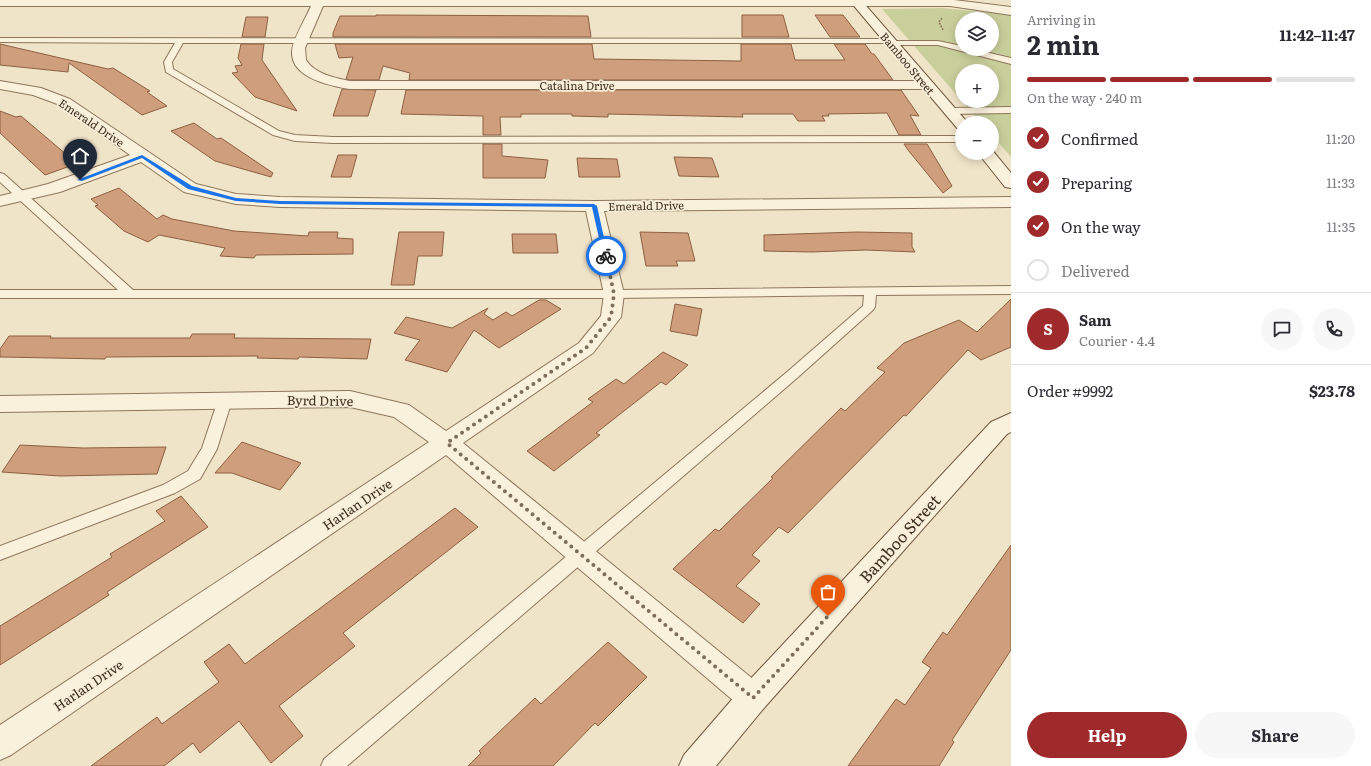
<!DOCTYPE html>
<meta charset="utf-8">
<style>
:root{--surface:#fff;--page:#f7f7f7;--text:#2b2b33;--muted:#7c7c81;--line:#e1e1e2;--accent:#9e2a2b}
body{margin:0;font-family:Literata,serif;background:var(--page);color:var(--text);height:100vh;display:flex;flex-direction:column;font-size:15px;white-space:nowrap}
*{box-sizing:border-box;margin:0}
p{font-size:13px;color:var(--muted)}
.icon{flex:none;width:22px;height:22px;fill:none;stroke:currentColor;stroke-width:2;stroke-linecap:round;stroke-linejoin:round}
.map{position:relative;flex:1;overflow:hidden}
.sheet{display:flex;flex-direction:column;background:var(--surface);width:360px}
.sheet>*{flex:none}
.controls{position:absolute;left:955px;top:12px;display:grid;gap:8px}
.controls a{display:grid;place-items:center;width:44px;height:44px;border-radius:50%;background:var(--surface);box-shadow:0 2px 10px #0003;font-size:20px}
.pin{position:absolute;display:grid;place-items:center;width:34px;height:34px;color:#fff;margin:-41px -17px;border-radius:50% 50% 50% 0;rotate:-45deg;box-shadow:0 0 4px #0007}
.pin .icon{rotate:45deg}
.courier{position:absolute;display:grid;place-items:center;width:40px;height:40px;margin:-20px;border:3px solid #1a73e8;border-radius:50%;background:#fff;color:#222;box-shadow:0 1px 5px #0007}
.headline em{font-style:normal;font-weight:700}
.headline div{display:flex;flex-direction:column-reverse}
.headline{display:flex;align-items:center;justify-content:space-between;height:68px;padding:0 16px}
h1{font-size:26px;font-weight:700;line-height:30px}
.bar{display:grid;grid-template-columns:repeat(4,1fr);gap:6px 4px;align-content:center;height:48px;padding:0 16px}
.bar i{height:5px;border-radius:3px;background:var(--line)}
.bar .selected{background:var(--accent)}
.bar p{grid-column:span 4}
.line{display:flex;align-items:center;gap:10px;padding:0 16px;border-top:1px solid var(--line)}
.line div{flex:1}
.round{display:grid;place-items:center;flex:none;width:42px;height:42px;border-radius:21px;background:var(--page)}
ol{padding:0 16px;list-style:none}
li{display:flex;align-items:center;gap:12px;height:44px}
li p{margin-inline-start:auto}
li .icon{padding:4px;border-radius:50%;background:var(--accent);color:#fff;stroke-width:4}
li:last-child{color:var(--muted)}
li i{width:22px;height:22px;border:2px solid var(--line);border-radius:50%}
.action{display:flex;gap:8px;margin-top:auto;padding:8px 16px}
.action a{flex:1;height:46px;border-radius:24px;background:var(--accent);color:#fff;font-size:16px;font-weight:700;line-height:46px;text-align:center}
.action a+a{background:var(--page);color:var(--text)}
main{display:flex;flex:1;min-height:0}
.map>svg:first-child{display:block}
.green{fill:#c9cf9b;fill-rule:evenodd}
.building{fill:#cf9f7d;stroke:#8d5f41}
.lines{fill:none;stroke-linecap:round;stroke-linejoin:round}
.lane-casing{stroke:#8d765c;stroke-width:2}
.street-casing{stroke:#8d765c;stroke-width:2}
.secondary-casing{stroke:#6f573f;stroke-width:2}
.path{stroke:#8d765c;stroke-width:1.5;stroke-dasharray:2 1;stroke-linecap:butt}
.lane{fill:#faf1dc;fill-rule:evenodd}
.street{fill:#faf1dc;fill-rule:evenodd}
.secondary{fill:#faf1dc;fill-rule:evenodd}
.route{fill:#1a73e8}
.done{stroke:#7c6e5b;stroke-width:4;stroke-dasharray:0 7.2}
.labels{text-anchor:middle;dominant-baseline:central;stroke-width:3.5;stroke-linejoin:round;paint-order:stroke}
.far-street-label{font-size:11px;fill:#3d2e20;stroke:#f7eed8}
.street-label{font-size:13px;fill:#3d2e20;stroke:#f7eed8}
.near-street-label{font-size:16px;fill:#3d2e20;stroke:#f7eed8}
</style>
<main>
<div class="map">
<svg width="1011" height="766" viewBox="0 0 1011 766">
<rect width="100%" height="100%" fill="#f0e4c8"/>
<!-- green -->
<path class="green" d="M942,8L1011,15V157L992,135V123H981L962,101H992V71H962V101L882,9ZM962,19H992V49H962Z"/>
<!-- building -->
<g class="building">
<path d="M376,15L588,16L591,37H333V33L340,16H376Z"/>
<path d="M742,15H783L789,37H742Z"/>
<path d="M815,15H843L860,37H830Z"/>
<path d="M246,17H268L265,37H242Z"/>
<path d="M0,44L108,69L113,68L150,91L147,92L167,106L142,115L69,63L68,72L0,65Z"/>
<path d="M241,44H264L262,60L297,111L255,97L232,73L238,72L235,66L242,65L238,58Z"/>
<path d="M335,44H592L594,59L741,61V44H791L795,60H845L834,44H865L872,54H874L893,80H409L410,73L383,66L379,80H350L346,79L353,57L339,58Z"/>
<path d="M342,89L376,90L368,116H333Z"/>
<path d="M406,90H901L919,116L910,115L921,135H899L887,113L828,114L829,116H822L825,121H798L793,114H742L743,117L608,114V117L572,116V114H521V117H500L501,135H483V116L401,114Z"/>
<path d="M0,111L16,117L21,116L67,155L64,157L73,165L45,175L0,133Z"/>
<path d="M194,123L217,139L221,138L273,173L271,177L215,161L171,131Z"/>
<path d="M483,144H502V156L548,160L545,178H483Z"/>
<path d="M904,144H927L952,186L943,193L908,150Z"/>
<path d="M338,155H357L351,177H331Z"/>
<path d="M674,157L712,158L719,177L679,176Z"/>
<path d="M577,158L617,159L620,177H579Z"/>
<path d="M119,188L157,219L163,215L172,219L234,231L308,236L309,232H338L337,238L353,239V254L256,255L254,258L220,256L225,248L159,235L148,242L124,231L95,206L98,205L91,199Z"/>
<path d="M399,232H444L442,256H418L414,285H391Z"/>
<path d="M640,232L688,233L695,261H676L678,266H646Z"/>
<path d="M857,232L912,233V247L915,252L866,250L812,252L764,251V235Z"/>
<path d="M512,234H556L558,253H513Z"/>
<path d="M1011,299V347L981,360L968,350L906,416L904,415L788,533L779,527L752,555L760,561L736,586L760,604L743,623L673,569L715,529L719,531L773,478L771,477L841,408L845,411L885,372L877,368L904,343L959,320L977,332Z"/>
<path d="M539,300H546L561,309L499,348L474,330L447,372L405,360L420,340L394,333L406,317L452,328L488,308L484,314L493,320L506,312L512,316Z"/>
<path d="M675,304L702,309L697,336L670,331Z"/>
<path d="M192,334H235L234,338L371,339L367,359L299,357L298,359L257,358L258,356L106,357L105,359L0,357V349L9,336H51L50,338H190Z"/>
<path d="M663,352L688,365L666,385L661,382L596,433L600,435L554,471L527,451L593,402L588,399L616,379L624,384Z"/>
<path d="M242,442L301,463L280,490L232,473H215Z"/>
<path d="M20,445L83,448L166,447L157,474L60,476L2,472Z"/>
<path d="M181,496L208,527L107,592L109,595L0,665V626L112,557L110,554L165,521L156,511Z"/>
<path d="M455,508L478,527L343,633L355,646L279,706L303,736L271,763L239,721L200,753L193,743L164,766H91L157,717L162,724L219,682L204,662L229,644L245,664Z"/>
<path d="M1011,545V650L952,740L954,742L939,766H848L896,699L905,705L931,668L922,662L943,632L947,635Z"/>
<path d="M608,642L647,677L598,726L595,723L553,766H468L481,753L479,751L535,698L541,704Z"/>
</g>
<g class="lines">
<!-- lane casing -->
<g class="lane-casing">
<g id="lane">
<path d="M0,38L889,39L893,41H938L962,46V49H972L1011,58V64L938,45H891L887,43H183L172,62L173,69L279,131L295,135L333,137L962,136V142L333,143L295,141L273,135L166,72L164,62L175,43L0,42Z"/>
<path d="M1011,107V113L949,114L944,111L949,108Z"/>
<path d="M0,173L4,174L133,290H614L1011,286V294L876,295L875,307L873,310L797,378L347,766H321L324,759L787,372L863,306L864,295L614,298H0V290H118L0,182Z"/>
<path d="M225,395L230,396L232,400L217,449L200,479L175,493L0,560V546L163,485L188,471L202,448L218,400L220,396Z"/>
</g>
</g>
<!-- street casing -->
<g class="street-casing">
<g id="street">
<path d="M0,0H954L1011,7V15L950,6H323L305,48L306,60C315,74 335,78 350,81H927L932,82L934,85L932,88L927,89H350C331,86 291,78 292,52C292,40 306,18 311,6H0Z"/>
<path d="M0,81L41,88L70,99L196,184L236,194L280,197L594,201L1011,197V207L604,211L624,294L621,317L593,353L463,443L764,688L768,698L764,708L753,713L742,708L446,455L11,755L0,760V725L429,442L394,417L350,407L0,412V396L350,391L409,405L446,431L579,343L601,316L604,294L586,211L280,207L236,204L184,192L141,162L60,192L0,206V196L48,184L130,155L60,105L33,95L0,89Z"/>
</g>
</g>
<!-- secondary casing -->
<g class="secondary-casing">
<g id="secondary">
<path d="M849,0H861L967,122L968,123H962V129L957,128Z"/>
<path d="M992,150L1011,173V188L1005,187L978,153H992Z"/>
<path d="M1011,413V432L1007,434L764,708L716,766H679L684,755L742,688L991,422Z"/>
</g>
</g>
<!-- path -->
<path class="path" d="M942,18L939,22L943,30"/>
<!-- lane -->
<use href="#lane" class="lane"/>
<!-- street -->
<use href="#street" class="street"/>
<!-- secondary -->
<use href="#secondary" class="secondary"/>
</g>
<!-- route -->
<path class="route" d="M142,155L192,186L236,198L280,201L594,204L597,206L608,256L606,258L603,256L592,207L280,204L236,201L188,189L142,158L82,181L77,180Z"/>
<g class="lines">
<!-- done -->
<path class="done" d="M606,256L614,294L611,317L586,348L447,443L753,698L828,616"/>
</g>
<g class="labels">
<!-- far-street labels -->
<g class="far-street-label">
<text transform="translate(908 63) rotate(50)">Bamboo Street</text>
<text x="577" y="85">Catalina Drive</text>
<text transform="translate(92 122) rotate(34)">Emerald Drive</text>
<text transform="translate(646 205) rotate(-1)">Emerald Drive</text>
</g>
<!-- street labels -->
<g class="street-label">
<text transform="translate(320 400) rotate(1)">Byrd Drive</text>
<text transform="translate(357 504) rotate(-34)">Harlan Drive</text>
<text transform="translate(88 685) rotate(-34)">Harlan Drive</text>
</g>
<!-- near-street labels -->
<g class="near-street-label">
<text transform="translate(899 538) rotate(-48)">Bamboo Street</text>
</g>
</g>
</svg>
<div class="controls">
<a><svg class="icon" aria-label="layers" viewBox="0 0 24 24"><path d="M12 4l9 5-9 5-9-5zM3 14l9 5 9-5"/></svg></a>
<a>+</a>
<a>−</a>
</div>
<div class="pin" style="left:828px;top:616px;background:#ea580c"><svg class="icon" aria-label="bag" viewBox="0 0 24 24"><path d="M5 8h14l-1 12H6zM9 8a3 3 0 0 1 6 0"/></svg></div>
<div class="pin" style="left:80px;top:180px;background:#1f2937"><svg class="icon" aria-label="home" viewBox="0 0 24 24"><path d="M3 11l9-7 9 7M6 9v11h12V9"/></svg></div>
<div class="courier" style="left:606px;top:256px"><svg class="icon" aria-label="bike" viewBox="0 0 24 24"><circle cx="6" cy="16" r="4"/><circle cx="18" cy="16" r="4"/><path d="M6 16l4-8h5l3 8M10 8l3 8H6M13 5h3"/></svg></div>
</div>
<section class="sheet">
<div class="headline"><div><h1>2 min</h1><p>Arriving in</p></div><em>11:42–11:47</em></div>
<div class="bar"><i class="selected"></i><i class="selected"></i><i class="selected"></i><i></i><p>On the way · 240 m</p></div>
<ol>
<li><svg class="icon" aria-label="check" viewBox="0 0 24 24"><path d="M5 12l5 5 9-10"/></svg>Confirmed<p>11:20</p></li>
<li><svg class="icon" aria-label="check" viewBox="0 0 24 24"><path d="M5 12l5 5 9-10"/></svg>Preparing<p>11:33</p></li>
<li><svg class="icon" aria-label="check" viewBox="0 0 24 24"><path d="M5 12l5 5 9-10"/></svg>On the way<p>11:35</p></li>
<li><i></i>Delivered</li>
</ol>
<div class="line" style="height:72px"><b class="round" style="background:var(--accent);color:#fff">S</b><div><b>Sam</b><p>Courier · 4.4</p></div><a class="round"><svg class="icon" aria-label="chat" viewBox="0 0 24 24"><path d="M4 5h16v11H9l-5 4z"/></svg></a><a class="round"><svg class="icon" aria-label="phone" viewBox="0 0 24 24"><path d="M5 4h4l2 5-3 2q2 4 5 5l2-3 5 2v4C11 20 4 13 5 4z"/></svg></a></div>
<div class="line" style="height:52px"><div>Order #9992</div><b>$23.78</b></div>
<div class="action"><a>Help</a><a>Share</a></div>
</section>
</main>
